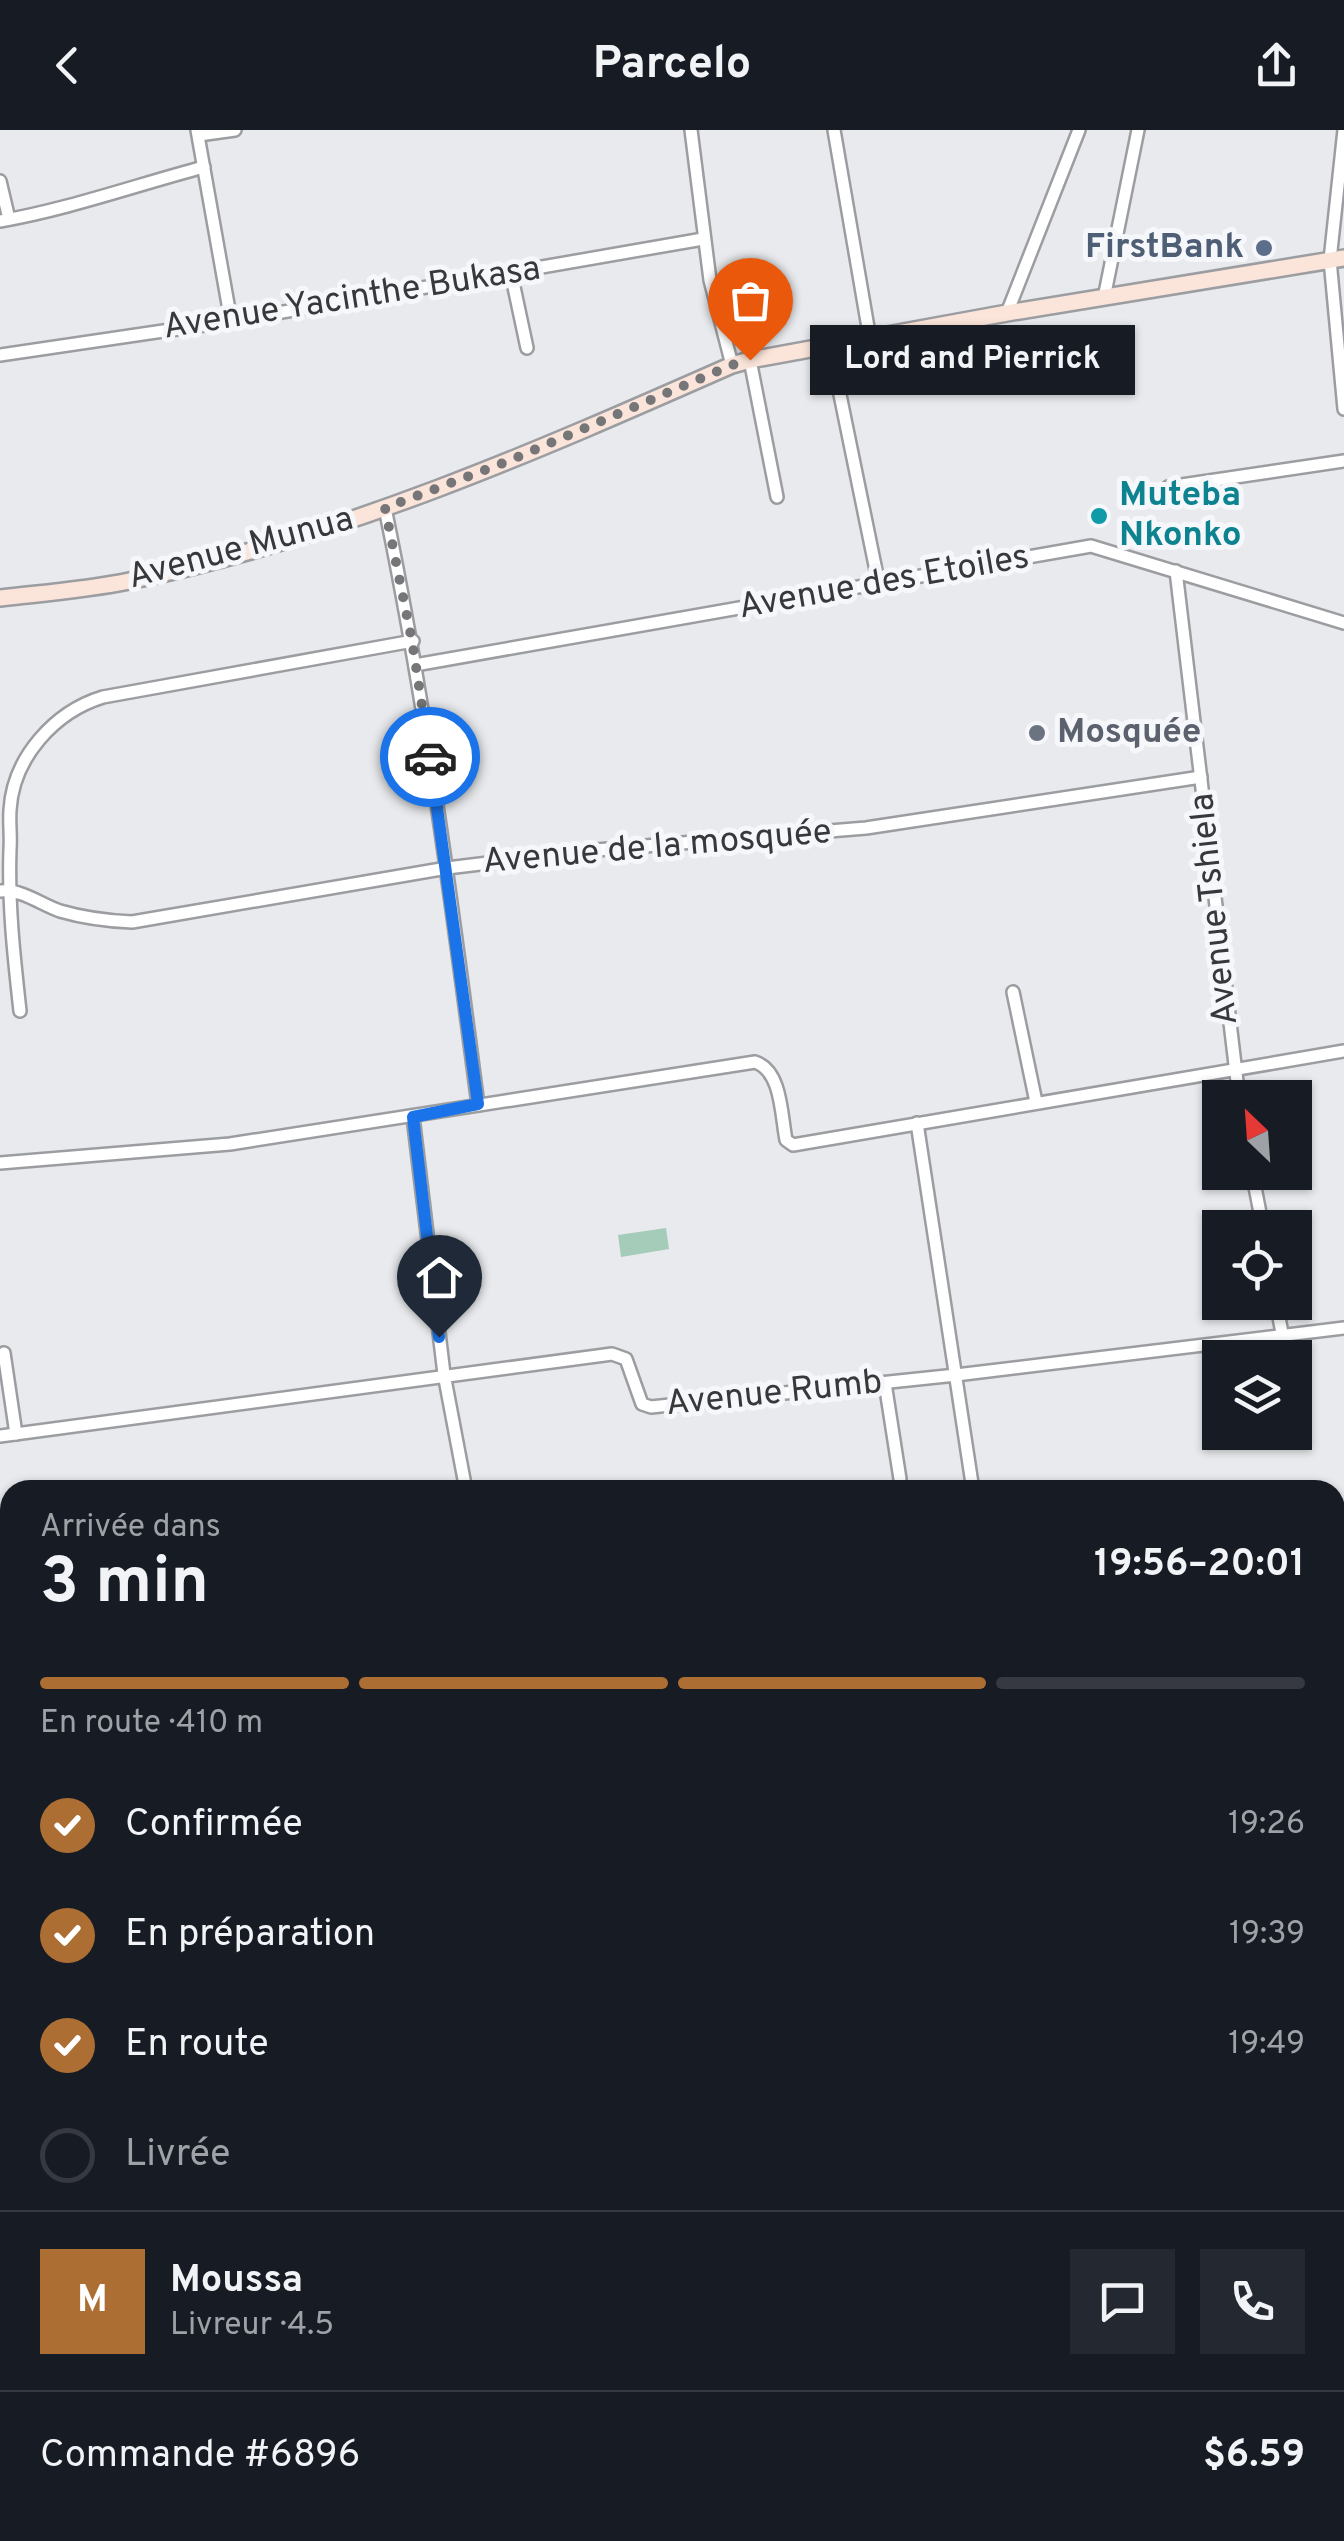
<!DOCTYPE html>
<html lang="fr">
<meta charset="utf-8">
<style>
:root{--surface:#171b24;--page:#242831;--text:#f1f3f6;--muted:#9ea1a6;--line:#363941;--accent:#ac6e33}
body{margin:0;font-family:Overpass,sans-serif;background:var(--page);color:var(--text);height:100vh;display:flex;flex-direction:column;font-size:38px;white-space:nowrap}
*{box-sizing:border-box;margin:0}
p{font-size:32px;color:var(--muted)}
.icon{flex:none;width:55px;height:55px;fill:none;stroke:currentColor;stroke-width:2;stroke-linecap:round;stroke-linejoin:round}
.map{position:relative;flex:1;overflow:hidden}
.details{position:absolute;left:0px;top:1350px;width:1345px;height:1062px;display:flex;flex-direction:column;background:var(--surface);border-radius:30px 30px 0 0;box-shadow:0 2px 8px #0004}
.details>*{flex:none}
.needle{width:65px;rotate:335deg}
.buttons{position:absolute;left:1202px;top:950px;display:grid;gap:20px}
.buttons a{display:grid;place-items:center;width:110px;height:110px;border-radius:0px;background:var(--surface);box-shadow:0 2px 8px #0004;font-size:50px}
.pin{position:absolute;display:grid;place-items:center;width:85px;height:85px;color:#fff;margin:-102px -42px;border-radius:50% 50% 50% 0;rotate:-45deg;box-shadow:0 0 10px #0007}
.pin .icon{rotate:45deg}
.courier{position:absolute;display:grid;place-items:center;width:100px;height:100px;margin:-50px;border:8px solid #1a73e8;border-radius:50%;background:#fff;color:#222;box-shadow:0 2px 12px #0007}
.bubble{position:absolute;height:70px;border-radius:0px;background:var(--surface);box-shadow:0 2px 8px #0004;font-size:32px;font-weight:700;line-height:70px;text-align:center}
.headline em{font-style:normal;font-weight:700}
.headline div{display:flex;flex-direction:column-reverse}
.headline{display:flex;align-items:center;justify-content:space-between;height:170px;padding:0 40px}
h1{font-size:65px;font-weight:700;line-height:75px}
.bar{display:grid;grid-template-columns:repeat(4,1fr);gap:15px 10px;align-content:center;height:120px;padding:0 40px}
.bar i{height:12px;border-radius:8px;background:var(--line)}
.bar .current{background:var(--accent)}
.bar p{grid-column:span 4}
.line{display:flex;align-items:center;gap:25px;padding:0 40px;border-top:2px solid var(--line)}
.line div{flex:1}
.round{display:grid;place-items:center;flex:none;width:105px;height:105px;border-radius:0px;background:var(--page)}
ol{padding:0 40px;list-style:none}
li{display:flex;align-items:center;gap:30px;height:110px}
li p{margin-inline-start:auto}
li .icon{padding:10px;border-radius:50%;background:var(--accent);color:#fff;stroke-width:4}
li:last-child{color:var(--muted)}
li i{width:55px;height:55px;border:5px solid var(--line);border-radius:50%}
header{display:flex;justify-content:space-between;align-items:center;height:130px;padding:0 40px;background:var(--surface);font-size:45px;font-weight:700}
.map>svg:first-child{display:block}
.green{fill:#a5ccb8}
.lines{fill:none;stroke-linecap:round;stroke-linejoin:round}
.street-casing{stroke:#9b9da0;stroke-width:16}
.secondary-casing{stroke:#9b9da0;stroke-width:20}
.street{stroke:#fff;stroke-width:11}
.secondary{stroke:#fbe5db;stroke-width:15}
.done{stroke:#767679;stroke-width:10;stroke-dasharray:0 18}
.route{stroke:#1a73e8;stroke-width:12}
.service-dot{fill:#5c6f8a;stroke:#f5f7fb;stroke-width:4}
.culture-dot{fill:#0f9aa8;stroke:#f5f7fb;stroke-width:4}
.worship-dot{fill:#6b7280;stroke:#f5f7fb;stroke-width:4}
.labels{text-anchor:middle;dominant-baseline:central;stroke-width:10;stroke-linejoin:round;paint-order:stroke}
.service-label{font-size:35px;font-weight:bold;fill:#4e5e75;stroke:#f5f7fb;text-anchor:end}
.street-label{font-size:35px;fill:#38383a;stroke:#f5f7fb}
.culture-label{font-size:35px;font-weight:bold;fill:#0d838f;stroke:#f5f7fb;text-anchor:start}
.worship-label{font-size:35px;font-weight:bold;fill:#5b616d;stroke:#f5f7fb;text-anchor:start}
</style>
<header><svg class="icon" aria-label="back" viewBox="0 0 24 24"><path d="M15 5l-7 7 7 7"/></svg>Parcelo<svg class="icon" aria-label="share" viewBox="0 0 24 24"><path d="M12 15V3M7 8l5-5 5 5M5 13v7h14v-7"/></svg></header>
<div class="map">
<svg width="1344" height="2411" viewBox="0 0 1344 2411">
<rect width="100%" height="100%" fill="#e8eaed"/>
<!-- green -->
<g class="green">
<path d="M666,1098L669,1119L621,1127L618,1105Z"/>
<path d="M0,2214L10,2215V2402H1335V2264H1344V2411H0Z"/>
</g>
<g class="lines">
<!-- street casing -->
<g class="street-casing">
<g id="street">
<path d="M197,0L231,191"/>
<path d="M691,0L710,150L732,235"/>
<path d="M834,0L870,209"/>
<path d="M1344,0L1330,130L1344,279"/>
<path d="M199,5L235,0"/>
<path d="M0,51L9,89"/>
<path d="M0,91C69,79 136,55 204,37"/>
<path d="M511,143L527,218"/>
<path d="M1104,168L1138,0"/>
<path d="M1007,183L1079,0"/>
<path d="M830,216L879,455"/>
<path d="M0,225L231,191L703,109"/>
<path d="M750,230L777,367"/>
<path d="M1168,357L1344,331"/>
<path d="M385,378C426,576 452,775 478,975"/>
<path d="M1176,441L1239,968"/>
<path d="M415,535L1091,416L1344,493"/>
<path d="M0,761C22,759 40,774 60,781C84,788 107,791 132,792L447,738L596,720L866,698L1201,647"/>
<path d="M1013,862L1036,972"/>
<path d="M20,881C14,827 8,774 10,719C11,706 9,693 10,680C13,628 54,582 103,567L413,511"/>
<path d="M413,987L444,1244L466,1360"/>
<path d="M917,993L973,1360"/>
<path d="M0,1033L230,1014L755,932C782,941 781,985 786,1010L793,1015L1344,921"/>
<path d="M1252,1042L1263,1098"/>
<path d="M1276,1172L1282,1203"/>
<path d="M4,1223L16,1304"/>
<path d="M885,1253L900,1349"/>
<path d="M0,1306L612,1224L626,1229L642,1274L651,1277L956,1245L1344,1198"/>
<path d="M0,1583L10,1581"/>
<path d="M1335,1710H1344"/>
<path d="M0,1825L10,1824"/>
<path d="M1335,1923H1344"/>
<path d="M0,2024H10"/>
<path d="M0,2231H10"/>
<path d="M1335,2252H1344"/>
<path d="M423,2402L658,2411"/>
<path d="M923,2402L924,2411"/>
<path d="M1137,2402L1138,2411"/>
<path d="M0,2405L254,2402"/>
</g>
</g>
<!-- secondary casing -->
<g class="secondary-casing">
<path id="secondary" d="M0,468C43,463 86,460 129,451C339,408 537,321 732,235L750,230L1007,183L1344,128"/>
</g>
<!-- street -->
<use href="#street" class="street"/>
<!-- secondary -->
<use href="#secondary" class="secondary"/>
</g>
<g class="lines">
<!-- done -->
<path class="done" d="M430,627L412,511L385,378L506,332L732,235L750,230"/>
<!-- route -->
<path class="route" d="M430,627L478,974L413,987L439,1207"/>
</g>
<!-- markers -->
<circle class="service-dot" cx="1264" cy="118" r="10"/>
<circle class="culture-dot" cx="1099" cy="386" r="10"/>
<circle class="worship-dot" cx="1037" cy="603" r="10"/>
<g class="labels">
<!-- service labels -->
<g class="service-label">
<text x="1244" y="118">FirstBank</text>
</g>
<!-- street labels -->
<g class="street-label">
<text transform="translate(352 169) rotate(-9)">Avenue Yacinthe Bukasa</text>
<text transform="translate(241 419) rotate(-15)">Avenue Munua</text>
<text transform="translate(884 453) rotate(-10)">Avenue des Etoiles</text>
<text transform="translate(657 718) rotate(-5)">Avenue de la mosquée</text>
<text transform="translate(1215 779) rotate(-96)">Avenue Tshiela</text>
<text transform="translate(774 1264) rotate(-6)">Avenue Rumb</text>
</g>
<!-- culture labels -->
<g class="culture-label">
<text x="1119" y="366">Muteba<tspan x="1119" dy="40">Nkonko</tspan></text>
</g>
<!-- worship labels -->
<g class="worship-label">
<text x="1057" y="603">Mosquée</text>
</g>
</g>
</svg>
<div class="buttons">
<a><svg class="needle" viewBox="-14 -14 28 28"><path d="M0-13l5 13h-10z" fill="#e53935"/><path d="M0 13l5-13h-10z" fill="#9ea1a6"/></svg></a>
<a><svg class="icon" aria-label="locate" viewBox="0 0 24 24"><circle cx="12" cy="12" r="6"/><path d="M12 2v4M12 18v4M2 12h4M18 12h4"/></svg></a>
<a><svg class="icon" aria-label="layers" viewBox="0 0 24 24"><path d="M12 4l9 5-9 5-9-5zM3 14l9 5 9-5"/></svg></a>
</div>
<div class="pin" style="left:750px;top:230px;background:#ea580c"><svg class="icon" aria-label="bag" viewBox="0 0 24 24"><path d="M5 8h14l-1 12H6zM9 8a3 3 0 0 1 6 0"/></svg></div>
<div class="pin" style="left:439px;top:1207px;background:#1f2937"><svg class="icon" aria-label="home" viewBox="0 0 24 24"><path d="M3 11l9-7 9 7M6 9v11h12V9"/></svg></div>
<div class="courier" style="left:430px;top:627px"><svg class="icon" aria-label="car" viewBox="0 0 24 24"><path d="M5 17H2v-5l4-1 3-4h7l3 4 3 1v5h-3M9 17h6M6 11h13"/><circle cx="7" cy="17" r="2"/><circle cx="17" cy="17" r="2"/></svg></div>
<div class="bubble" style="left:810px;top:195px;width:325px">Lord and Pierrick</div>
<section class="details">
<div class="headline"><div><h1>3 min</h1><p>Arrivée dans</p></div><em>19:56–20:01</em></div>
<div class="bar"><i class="current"></i><i class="current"></i><i class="current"></i><i></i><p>En route · 410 m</p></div>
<ol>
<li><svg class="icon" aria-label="check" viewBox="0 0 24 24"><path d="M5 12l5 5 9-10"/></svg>Confirmée<p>19:26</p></li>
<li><svg class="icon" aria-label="check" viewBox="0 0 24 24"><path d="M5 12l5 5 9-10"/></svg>En préparation<p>19:39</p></li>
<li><svg class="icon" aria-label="check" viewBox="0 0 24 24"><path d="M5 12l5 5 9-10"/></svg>En route<p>19:49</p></li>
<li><i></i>Livrée</li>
</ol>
<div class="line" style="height:180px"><b class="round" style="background:var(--accent);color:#fff">M</b><div><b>Moussa</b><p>Livreur · 4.5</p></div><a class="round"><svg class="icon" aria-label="chat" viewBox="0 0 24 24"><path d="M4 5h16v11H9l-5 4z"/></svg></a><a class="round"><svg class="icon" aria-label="phone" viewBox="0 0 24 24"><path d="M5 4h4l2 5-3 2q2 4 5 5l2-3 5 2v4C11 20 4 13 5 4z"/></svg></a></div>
<div class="line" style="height:130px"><div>Commande #6896</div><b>$6.59</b></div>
</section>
</div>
